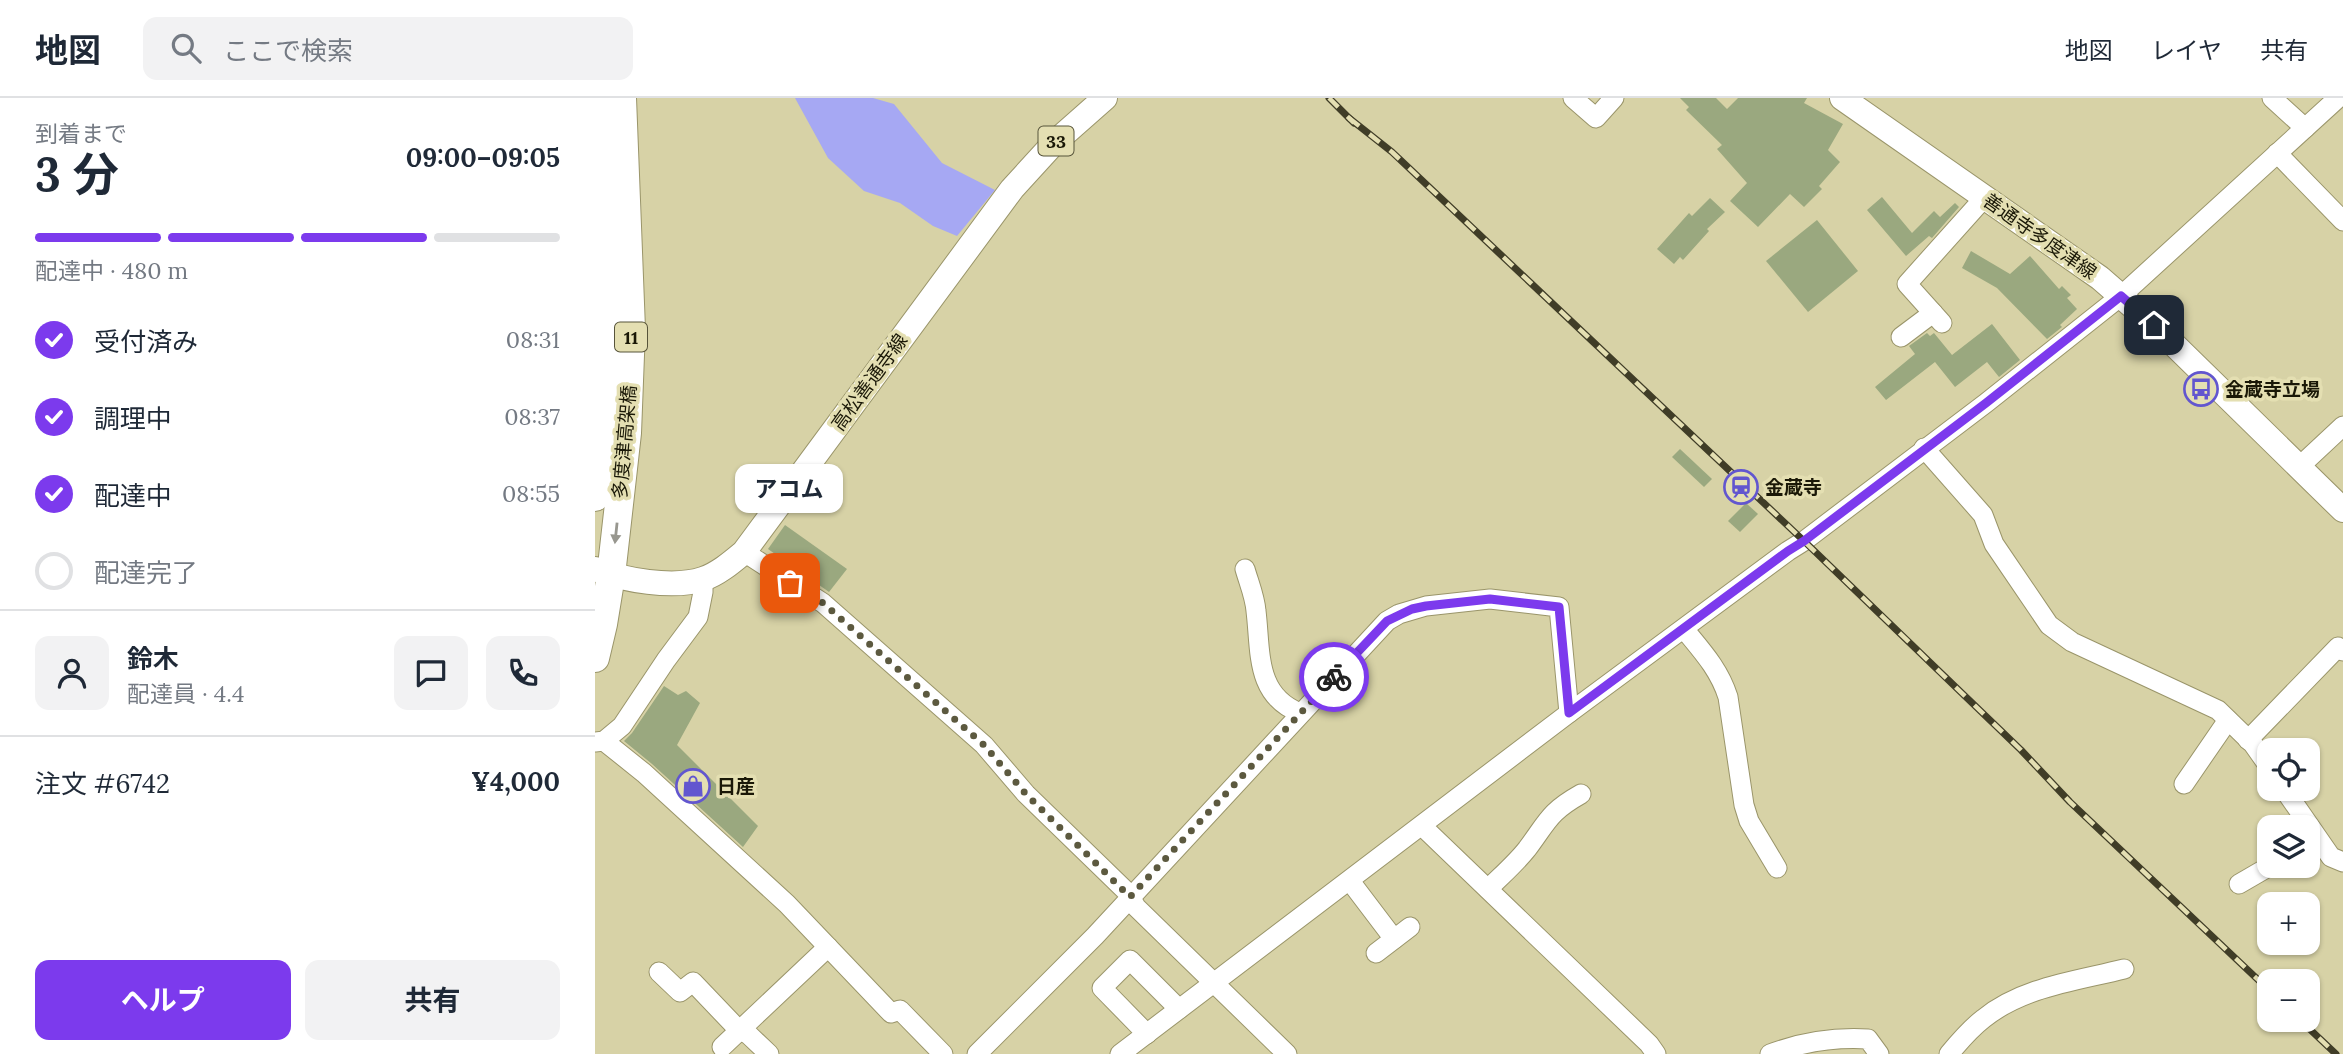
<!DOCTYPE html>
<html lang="ja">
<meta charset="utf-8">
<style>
:root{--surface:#fff;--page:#f2f2f3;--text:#1f2937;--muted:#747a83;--line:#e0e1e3;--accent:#7c3aed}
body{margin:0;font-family:Lora,"Noto Sans JP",serif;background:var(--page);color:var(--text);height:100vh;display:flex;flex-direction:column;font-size:26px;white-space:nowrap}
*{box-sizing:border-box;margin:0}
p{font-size:23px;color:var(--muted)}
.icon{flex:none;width:38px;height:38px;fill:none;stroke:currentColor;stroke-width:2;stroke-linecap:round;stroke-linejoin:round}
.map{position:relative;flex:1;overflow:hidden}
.side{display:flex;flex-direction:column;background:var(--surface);width:595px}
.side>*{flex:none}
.buttons{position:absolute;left:1662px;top:640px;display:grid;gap:14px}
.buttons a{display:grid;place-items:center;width:63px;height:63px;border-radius:14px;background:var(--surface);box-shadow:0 2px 5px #0004;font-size:35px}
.pin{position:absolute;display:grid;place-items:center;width:60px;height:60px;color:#fff;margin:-30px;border-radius:14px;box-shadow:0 4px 10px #0006}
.courier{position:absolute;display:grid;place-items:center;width:70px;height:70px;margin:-35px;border:5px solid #7c3aed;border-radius:50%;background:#fff;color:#222;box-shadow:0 2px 9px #0007}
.bubble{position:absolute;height:49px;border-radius:14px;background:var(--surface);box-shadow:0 2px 5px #0004;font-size:23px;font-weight:700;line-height:49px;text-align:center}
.summary em{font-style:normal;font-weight:700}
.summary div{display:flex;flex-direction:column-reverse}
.summary{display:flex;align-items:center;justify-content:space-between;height:119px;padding:0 35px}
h1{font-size:46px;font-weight:700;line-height:52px}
.bar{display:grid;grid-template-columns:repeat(4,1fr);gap:10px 7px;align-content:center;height:84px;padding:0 35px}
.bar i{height:9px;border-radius:5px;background:var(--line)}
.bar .on{background:var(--accent)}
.bar p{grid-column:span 4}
.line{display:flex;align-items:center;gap:18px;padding:0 35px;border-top:2px solid var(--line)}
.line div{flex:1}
.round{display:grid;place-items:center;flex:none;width:74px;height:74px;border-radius:14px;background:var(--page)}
ol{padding:0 35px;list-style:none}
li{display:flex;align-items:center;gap:21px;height:77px}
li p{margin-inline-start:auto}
li .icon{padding:7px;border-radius:50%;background:var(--accent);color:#fff;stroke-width:4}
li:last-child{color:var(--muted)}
li i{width:38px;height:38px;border:4px solid var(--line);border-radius:50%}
.button{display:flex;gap:14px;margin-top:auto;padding:14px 35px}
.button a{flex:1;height:80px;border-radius:14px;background:var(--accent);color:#fff;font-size:28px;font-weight:700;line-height:80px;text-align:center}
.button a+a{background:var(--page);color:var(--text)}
header{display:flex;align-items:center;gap:42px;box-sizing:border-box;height:98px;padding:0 35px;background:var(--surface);border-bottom:2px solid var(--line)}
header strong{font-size:33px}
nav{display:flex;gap:38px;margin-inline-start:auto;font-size:24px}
.search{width:490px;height:63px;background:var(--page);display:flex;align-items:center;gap:18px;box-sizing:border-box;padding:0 24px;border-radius:14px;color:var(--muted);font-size:26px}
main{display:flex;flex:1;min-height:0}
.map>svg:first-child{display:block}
.water{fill:#a6a8f3}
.building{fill:#9aa87f}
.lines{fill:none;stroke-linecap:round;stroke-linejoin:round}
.minor-casing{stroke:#9a956a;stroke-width:21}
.major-casing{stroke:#9a956a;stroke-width:26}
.highway-casing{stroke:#9a956a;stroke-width:30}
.minor{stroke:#fff;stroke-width:19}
.major{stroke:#fff;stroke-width:24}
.highway{stroke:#fff;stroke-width:28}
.rail-casing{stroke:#403d27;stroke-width:7}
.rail{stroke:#e4dfb2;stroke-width:4.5;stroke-dasharray:13;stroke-linecap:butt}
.oneway{fill:#98978f}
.done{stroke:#5c593f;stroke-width:7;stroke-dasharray:0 12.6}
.route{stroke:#7c3aed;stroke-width:9}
.labels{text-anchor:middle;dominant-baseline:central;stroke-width:7;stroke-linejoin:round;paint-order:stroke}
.shield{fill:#e4dfb2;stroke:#57543a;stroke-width:2}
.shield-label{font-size:18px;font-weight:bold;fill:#1a1807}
.street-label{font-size:19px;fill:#1a1807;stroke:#e4dfb2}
.poi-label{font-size:19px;font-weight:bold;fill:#1a1807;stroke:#e4dfb2;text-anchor:start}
</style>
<header>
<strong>地図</strong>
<div class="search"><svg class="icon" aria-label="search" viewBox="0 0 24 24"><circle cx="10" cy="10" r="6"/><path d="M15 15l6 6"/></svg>ここで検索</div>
<nav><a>地図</a><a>レイヤ</a><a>共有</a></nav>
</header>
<main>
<section class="side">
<div class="summary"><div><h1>3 分</h1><p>到着まで</p></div><em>09:00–09:05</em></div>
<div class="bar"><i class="on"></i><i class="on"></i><i class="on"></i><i></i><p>配達中 · 480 m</p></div>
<ol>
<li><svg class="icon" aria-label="check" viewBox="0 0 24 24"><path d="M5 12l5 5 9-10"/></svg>受付済み<p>08:31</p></li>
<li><svg class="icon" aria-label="check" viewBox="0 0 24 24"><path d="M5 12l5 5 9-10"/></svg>調理中<p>08:37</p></li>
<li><svg class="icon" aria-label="check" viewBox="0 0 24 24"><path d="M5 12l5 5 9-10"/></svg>配達中<p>08:55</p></li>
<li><i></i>配達完了</li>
</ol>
<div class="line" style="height:126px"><a class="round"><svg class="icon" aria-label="person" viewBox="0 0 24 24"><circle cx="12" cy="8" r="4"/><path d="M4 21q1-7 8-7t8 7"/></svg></a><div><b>鈴木</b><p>配達員 · 4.4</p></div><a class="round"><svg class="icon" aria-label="chat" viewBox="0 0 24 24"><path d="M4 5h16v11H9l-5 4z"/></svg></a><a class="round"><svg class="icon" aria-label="phone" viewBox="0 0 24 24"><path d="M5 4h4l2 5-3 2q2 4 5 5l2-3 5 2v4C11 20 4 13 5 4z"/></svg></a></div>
<div class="line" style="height:91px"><div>注文 #6742</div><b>¥4,000</b></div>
<div class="button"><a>ヘルプ</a><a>共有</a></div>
</section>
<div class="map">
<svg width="1748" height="956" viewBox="0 0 1748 956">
<rect width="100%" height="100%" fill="#d7d2a6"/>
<!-- water -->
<path class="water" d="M200,0H278L299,6L347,65L400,92L362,138L338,128L305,105L269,93L233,60Z"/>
<!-- building -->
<g class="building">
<path d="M1085,0H1121L1132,11L1143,0H1212L1209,5L1248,26L1233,52L1245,64L1224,88L1227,91L1209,109L1195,96L1163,129L1135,103L1152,85L1122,51L1127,47L1091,12L1094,9Z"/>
<path d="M1287,99L1317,135L1339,113L1345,119L1360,105L1364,109L1337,140L1334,138L1311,158L1272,112Z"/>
<path d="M1115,100L1130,114L1112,131L1114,133L1088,162L1085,159L1079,166L1062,151L1094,115L1097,118Z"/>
<path d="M1222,122L1263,173L1213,214L1171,163Z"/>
<path d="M1376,153L1415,176L1435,158L1464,191L1467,188L1476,197L1472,200L1482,211L1465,227L1467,229L1452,241L1402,190L1367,170Z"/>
<path d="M1397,226L1425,262L1404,279L1392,264L1360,289L1340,264L1291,302L1280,289L1320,256L1314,248L1332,235L1335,238L1339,235L1357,257Z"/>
<path d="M1085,351L1117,381L1109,389L1077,359Z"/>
<path d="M1151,405L1163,416L1145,434L1133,423Z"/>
<path d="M190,427L252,471L234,494L173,451Z"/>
<path d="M69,588L83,597L91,593L105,605L82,647L163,728L148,749L57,666L29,643L37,635Z"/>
</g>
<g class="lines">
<!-- minor casing -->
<g class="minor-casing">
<g id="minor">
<path d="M978,0L1001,20L1019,0"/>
<path d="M1677,0L1710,30"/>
<path d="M1682,55L1748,123"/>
<path d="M1347,225L1312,186L1389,100"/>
<path d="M1306,239L1338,215"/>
<path d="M1329,350L1388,417L1399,446L1454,527L1477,544L1623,612L1658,646L1675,670"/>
<path d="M1704,369L1748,328"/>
<path d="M149,454L228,505L389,647L431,696L533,795L541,809L692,956"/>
<path d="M650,471C654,485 660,499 661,513C666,554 660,597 705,615"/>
<path d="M1089,531C1107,553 1124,571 1133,599L1149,707L1154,723L1182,770"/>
<path d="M1653,642L1743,549L1748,553"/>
<path d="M9,643L49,675L192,806L296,915L305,912L348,956"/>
<path d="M0,644L9,643L27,628L71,562L103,519L108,494V481"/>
<path d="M1589,686L1633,622"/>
<path d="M1689,691L1736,759L1748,764"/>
<path d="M827,728L1054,946L1061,956"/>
<path d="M755,783L799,841"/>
<path d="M1644,786L1675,768"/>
<path d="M893,791C906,778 921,765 932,751C953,723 954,714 986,696"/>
<path d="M781,855L815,829"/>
<path d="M64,874L85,894L98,884L139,927L154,937L174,956"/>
<path d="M552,936L507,890L535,862L584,911"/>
<path d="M127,949L233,849"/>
<path d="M382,956L500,838L792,523L804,516L831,508L895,501L964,509L974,615"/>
<path d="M525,956L974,615L1193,453L1209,443L1391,305L1526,198L1743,0"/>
<path d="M1175,956C1207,944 1240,939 1273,941L1284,956"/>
<path d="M1354,956C1364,944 1375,931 1388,921C1427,889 1481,883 1529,871"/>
</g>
</g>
<!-- major casing -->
<g class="major-casing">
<g id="major">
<path d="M1247,0L1505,180L1559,227L1748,412"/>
<path d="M0,471C28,482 78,491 108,481C123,476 137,464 149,454L417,91L459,45L510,0"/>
</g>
</g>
<!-- highway casing -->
<g class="highway-casing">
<g id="highway">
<path d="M0,399C15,267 10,132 4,0"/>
<path d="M0,560L8,526L16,477L32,335L36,231L27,0"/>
</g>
</g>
<!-- minor -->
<use href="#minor" class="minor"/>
<!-- major -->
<use href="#major" class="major"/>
<!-- highway -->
<use href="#highway" class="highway"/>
<!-- rail casing -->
<g class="rail-casing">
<g id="rail">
<path d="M734,0L759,25"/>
<path d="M754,20L797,54L1209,443L1426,652L1475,704L1675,893"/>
<path d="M1705,922L1741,956"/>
</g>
</g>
<!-- rail -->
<use href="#rail" class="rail"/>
</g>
<!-- one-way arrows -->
<defs><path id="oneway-solid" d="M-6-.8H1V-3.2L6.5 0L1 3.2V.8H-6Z" transform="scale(1.75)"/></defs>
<use class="oneway" href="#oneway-solid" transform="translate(21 435) rotate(96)"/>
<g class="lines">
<!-- done -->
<path class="done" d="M195,485L228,505L389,647L431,696L535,799L739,579"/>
<!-- route -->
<path class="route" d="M739,579L792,523L817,511L831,508L895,501L964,509L974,615L1193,453L1209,443L1391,305L1526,198L1559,227"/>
</g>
<!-- icons -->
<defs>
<g id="bus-ring" transform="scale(1.75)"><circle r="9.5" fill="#e4dfb2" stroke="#6256cf" stroke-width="1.5"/><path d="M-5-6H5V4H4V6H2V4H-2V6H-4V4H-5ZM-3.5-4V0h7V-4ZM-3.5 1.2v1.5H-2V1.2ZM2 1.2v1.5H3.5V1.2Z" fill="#6256cf"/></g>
<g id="station-ring" transform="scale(1.75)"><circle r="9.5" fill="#e4dfb2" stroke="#6256cf" stroke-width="1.5"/><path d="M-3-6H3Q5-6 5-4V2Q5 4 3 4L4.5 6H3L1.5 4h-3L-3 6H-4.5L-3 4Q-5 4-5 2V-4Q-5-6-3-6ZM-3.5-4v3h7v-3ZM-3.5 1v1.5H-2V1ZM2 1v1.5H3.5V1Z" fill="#6256cf"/></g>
<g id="shop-ring" transform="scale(1.75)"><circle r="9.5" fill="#e4dfb2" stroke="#6256cf" stroke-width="1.5"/><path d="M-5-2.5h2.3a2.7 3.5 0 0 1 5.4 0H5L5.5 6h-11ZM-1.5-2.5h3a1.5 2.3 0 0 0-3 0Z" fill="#6256cf"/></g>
</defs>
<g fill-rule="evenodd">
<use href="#bus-ring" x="1606" y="291"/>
<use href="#station-ring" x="1146" y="389"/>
<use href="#shop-ring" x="98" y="688"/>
</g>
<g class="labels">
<!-- shield labels -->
<g class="shield">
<rect x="443.5" y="28.5" width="35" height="29" rx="5"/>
<rect x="20" y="224.5" width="32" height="29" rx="5"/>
</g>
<g class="shield-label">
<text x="461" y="43">33</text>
<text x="36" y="239">11</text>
</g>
<!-- street labels -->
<g class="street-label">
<text transform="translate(1445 138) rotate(35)">善通寺多度津線</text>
<text transform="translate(274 284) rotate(-54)">高松善通寺線</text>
<text transform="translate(29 344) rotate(-85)">多度津高架橋</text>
</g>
<!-- poi labels -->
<g class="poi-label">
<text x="1630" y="291">金蔵寺立場</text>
<text x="1170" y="389">金蔵寺</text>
<text x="122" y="688">日産</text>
</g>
</g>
</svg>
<div class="buttons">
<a><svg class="icon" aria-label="locate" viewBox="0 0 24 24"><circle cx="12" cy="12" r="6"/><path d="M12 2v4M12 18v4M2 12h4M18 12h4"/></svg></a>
<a><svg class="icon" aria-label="layers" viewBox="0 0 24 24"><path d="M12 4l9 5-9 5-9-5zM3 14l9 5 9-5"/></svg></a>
<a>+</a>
<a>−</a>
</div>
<div class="pin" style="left:195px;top:485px;background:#ea580c"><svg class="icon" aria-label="bag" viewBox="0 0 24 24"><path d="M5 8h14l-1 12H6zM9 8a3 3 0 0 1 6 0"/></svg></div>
<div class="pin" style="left:1559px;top:227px;background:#1f2937"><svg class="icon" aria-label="home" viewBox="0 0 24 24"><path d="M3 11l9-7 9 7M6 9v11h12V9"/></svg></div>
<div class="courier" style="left:739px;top:579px"><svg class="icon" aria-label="bike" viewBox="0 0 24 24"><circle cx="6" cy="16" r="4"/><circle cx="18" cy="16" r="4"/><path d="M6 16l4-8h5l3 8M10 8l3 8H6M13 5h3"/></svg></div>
<div class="bubble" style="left:140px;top:366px;width:108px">アコム</div>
</div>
</main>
